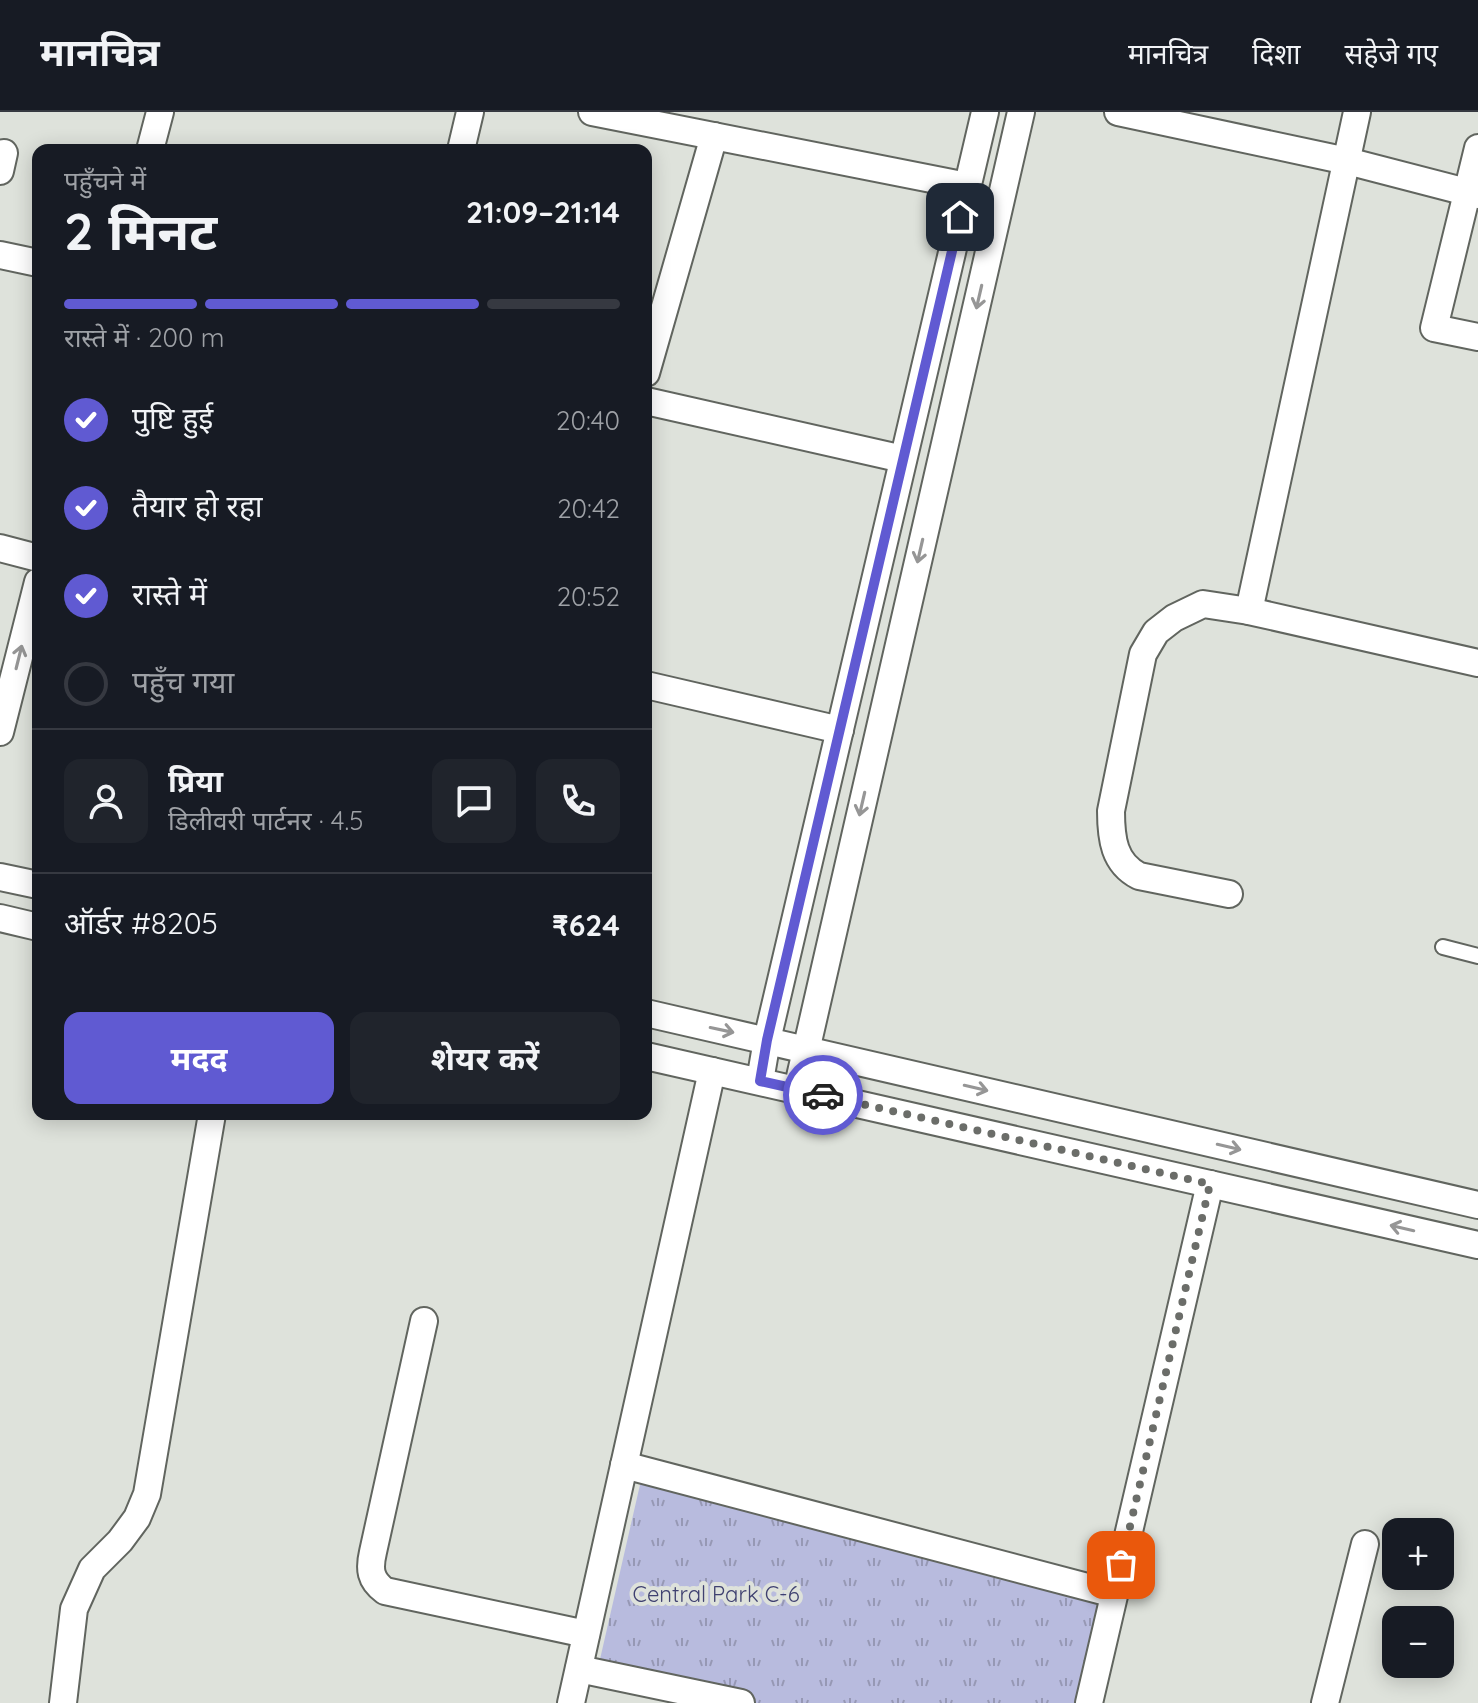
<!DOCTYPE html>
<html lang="hi">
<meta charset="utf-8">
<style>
:root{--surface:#171b24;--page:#20242c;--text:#f1f3f6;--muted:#9ea1a6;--line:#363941;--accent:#605ad2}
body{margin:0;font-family:Quicksand,"Noto Sans Devanagari",sans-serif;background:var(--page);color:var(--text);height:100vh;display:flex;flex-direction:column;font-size:30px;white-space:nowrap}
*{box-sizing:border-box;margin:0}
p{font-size:26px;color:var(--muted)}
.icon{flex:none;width:44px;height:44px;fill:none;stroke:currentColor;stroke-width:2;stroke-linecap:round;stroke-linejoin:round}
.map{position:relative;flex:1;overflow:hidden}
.side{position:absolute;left:32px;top:32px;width:620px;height:976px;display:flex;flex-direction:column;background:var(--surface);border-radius:16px;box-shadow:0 4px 20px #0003}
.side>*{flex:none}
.fabs{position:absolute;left:1382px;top:1406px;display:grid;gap:16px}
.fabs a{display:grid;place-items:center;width:72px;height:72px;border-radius:16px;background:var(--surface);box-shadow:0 4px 20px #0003;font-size:40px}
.pin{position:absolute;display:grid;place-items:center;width:68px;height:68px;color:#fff;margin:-34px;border-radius:16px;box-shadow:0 4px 12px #0006}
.courier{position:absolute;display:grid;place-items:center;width:80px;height:80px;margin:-40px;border:6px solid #605ad2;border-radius:50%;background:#fff;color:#222;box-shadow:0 2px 10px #0007}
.overview em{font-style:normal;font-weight:700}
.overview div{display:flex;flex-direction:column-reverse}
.overview{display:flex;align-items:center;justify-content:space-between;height:136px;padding:0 32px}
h1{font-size:52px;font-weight:700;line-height:60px}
.bar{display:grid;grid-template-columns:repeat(4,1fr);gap:12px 8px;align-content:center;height:96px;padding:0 32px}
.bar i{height:10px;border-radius:6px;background:var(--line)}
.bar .active{background:var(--accent)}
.bar p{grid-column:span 4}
.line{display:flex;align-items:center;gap:20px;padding:0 32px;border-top:2px solid var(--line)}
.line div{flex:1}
.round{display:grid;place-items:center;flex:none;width:84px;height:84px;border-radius:16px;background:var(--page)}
ol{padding:0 32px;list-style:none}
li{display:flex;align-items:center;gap:24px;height:88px}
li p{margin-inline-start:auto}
li .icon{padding:8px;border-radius:50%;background:var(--accent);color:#fff;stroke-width:4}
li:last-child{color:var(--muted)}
li i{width:44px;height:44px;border:4px solid var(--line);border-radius:50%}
.button{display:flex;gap:16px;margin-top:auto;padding:16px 32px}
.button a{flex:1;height:92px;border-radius:16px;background:var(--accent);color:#fff;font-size:32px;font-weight:700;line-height:92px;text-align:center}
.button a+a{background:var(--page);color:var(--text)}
header{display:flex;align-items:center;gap:48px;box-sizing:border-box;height:112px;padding:0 40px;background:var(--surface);border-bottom:2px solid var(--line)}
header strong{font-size:38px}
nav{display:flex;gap:44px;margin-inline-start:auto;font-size:28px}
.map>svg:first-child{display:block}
.park{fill:url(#park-tufts)}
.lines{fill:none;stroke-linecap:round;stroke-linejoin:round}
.service-casing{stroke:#61655f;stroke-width:18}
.minor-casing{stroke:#61655f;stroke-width:30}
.service{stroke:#fff;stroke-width:14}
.minor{stroke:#fff;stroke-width:26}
.oneway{stroke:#969696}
.done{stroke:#6b6d69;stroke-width:8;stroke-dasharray:0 14.4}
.route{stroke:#605ad2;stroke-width:10}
.labels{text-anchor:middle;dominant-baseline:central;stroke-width:8;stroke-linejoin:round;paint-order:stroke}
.park-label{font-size:22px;fill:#3f4170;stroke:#dee2db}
</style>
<header>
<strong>मानचित्र</strong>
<nav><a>मानचित्र</a><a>दिशा</a><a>सहेजे गए</a></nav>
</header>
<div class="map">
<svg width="1478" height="1591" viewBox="0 0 1478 1591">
<defs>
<pattern id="park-tufts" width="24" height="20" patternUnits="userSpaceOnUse" patternTransform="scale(2)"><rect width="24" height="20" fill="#b8bbde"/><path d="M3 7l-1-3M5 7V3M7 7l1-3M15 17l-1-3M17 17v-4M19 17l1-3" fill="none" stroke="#9698b4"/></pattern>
</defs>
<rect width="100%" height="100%" fill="#dee2db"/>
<!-- park -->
<path class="park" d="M642,1364L1114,1482L1089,1591H757L598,1556Z"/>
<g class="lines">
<!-- service casing -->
<g class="service-casing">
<path id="service" d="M1443,835L1478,844"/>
</g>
<!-- minor casing -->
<g class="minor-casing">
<g id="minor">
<path d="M592,0L967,74"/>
<path d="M1118,0L1347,49L1478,83"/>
<path d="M1478,36L1434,216L1478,225"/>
<path d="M150,38L160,0"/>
<path d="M461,38L470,0"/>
<path d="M0,59L4,41"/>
<path d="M0,143L38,151"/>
<path d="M646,261L714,24"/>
<path d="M646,289L903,347"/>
<path d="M0,436L38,446"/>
<path d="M1249,499L1357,0"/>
<path d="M646,573L840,618"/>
<path d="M0,620L38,470"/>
<path d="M0,765L38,773"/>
<path d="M1229,782L1139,764C1114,751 1111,727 1111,699L1143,542L1156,520L1174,506L1203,492L1249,499L1478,551"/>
<path d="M0,806L38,815"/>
<path d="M646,901L1478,1093"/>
<path d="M646,944L1478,1133"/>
<path d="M760,969L767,928L985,0"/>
<path d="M797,978L1021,0"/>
<path d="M424,1209L373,1440C369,1457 370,1468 385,1479L586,1522"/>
<path d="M624,1353L1114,1482"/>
<path d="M579,1557L741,1591"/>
<path d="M63,1591L74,1497L92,1457L120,1429L137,1406L147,1382L212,1002"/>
<path d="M571,1591L712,959"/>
<path d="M1089,1591L1210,1072"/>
<path d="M1325,1591L1365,1432"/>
</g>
</g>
<!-- service -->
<use href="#service" class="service"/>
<!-- minor -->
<use href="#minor" class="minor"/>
</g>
<!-- one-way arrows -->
<defs><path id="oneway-shaft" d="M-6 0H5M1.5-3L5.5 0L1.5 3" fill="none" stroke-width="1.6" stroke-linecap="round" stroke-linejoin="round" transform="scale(2)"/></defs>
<g class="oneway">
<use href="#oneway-shaft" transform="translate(979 185) rotate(103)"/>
<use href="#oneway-shaft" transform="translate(920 439) rotate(103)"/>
<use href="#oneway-shaft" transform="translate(19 545) rotate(-76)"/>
<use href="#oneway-shaft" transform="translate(862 692) rotate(103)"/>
<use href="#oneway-shaft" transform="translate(722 918) rotate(12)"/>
<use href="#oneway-shaft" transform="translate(976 976) rotate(13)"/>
<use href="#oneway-shaft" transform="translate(1229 1035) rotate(13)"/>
<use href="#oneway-shaft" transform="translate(1402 1116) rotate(-167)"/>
</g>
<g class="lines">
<!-- done -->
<path class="done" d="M823,983L1210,1072L1121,1453"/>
<!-- route -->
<path class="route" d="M823,983L760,969L767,928L960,105"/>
</g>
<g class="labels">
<!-- park labels -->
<g class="park-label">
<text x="716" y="1482">Central Park C-6</text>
</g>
</g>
</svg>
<div class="fabs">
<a>+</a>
<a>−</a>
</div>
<div class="pin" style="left:1121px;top:1453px;background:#ea580c"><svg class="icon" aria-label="bag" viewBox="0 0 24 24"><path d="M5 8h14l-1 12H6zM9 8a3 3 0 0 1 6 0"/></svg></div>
<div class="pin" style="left:960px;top:105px;background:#1f2937"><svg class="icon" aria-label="home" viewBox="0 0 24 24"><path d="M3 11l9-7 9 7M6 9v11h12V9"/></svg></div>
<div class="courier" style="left:823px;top:983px"><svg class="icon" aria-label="car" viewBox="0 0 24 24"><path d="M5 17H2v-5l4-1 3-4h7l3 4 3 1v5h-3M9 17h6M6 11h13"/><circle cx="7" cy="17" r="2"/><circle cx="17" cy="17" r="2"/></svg></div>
<section class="side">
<div class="overview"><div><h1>2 मिनट</h1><p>पहुँचने में</p></div><em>21:09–21:14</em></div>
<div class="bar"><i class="active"></i><i class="active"></i><i class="active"></i><i></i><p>रास्ते में · 200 m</p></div>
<ol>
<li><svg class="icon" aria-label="check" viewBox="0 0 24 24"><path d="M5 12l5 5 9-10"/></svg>पुष्टि हुई<p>20:40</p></li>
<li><svg class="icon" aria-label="check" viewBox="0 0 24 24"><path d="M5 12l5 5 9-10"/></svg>तैयार हो रहा<p>20:42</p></li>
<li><svg class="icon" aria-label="check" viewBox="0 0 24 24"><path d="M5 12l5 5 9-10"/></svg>रास्ते में<p>20:52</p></li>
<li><i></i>पहुँच गया</li>
</ol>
<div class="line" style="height:144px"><a class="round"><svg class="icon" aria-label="person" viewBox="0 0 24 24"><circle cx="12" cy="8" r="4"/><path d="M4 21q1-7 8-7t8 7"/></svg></a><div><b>प्रिया</b><p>डिलीवरी पार्टनर · 4.5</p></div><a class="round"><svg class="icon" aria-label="chat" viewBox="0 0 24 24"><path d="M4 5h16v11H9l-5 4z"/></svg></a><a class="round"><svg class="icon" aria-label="phone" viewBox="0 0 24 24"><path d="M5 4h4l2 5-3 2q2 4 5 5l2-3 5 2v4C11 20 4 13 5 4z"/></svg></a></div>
<div class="line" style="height:104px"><div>ऑर्डर #8205</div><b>₹624</b></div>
<div class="button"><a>मदद</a><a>शेयर करें</a></div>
</section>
</div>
